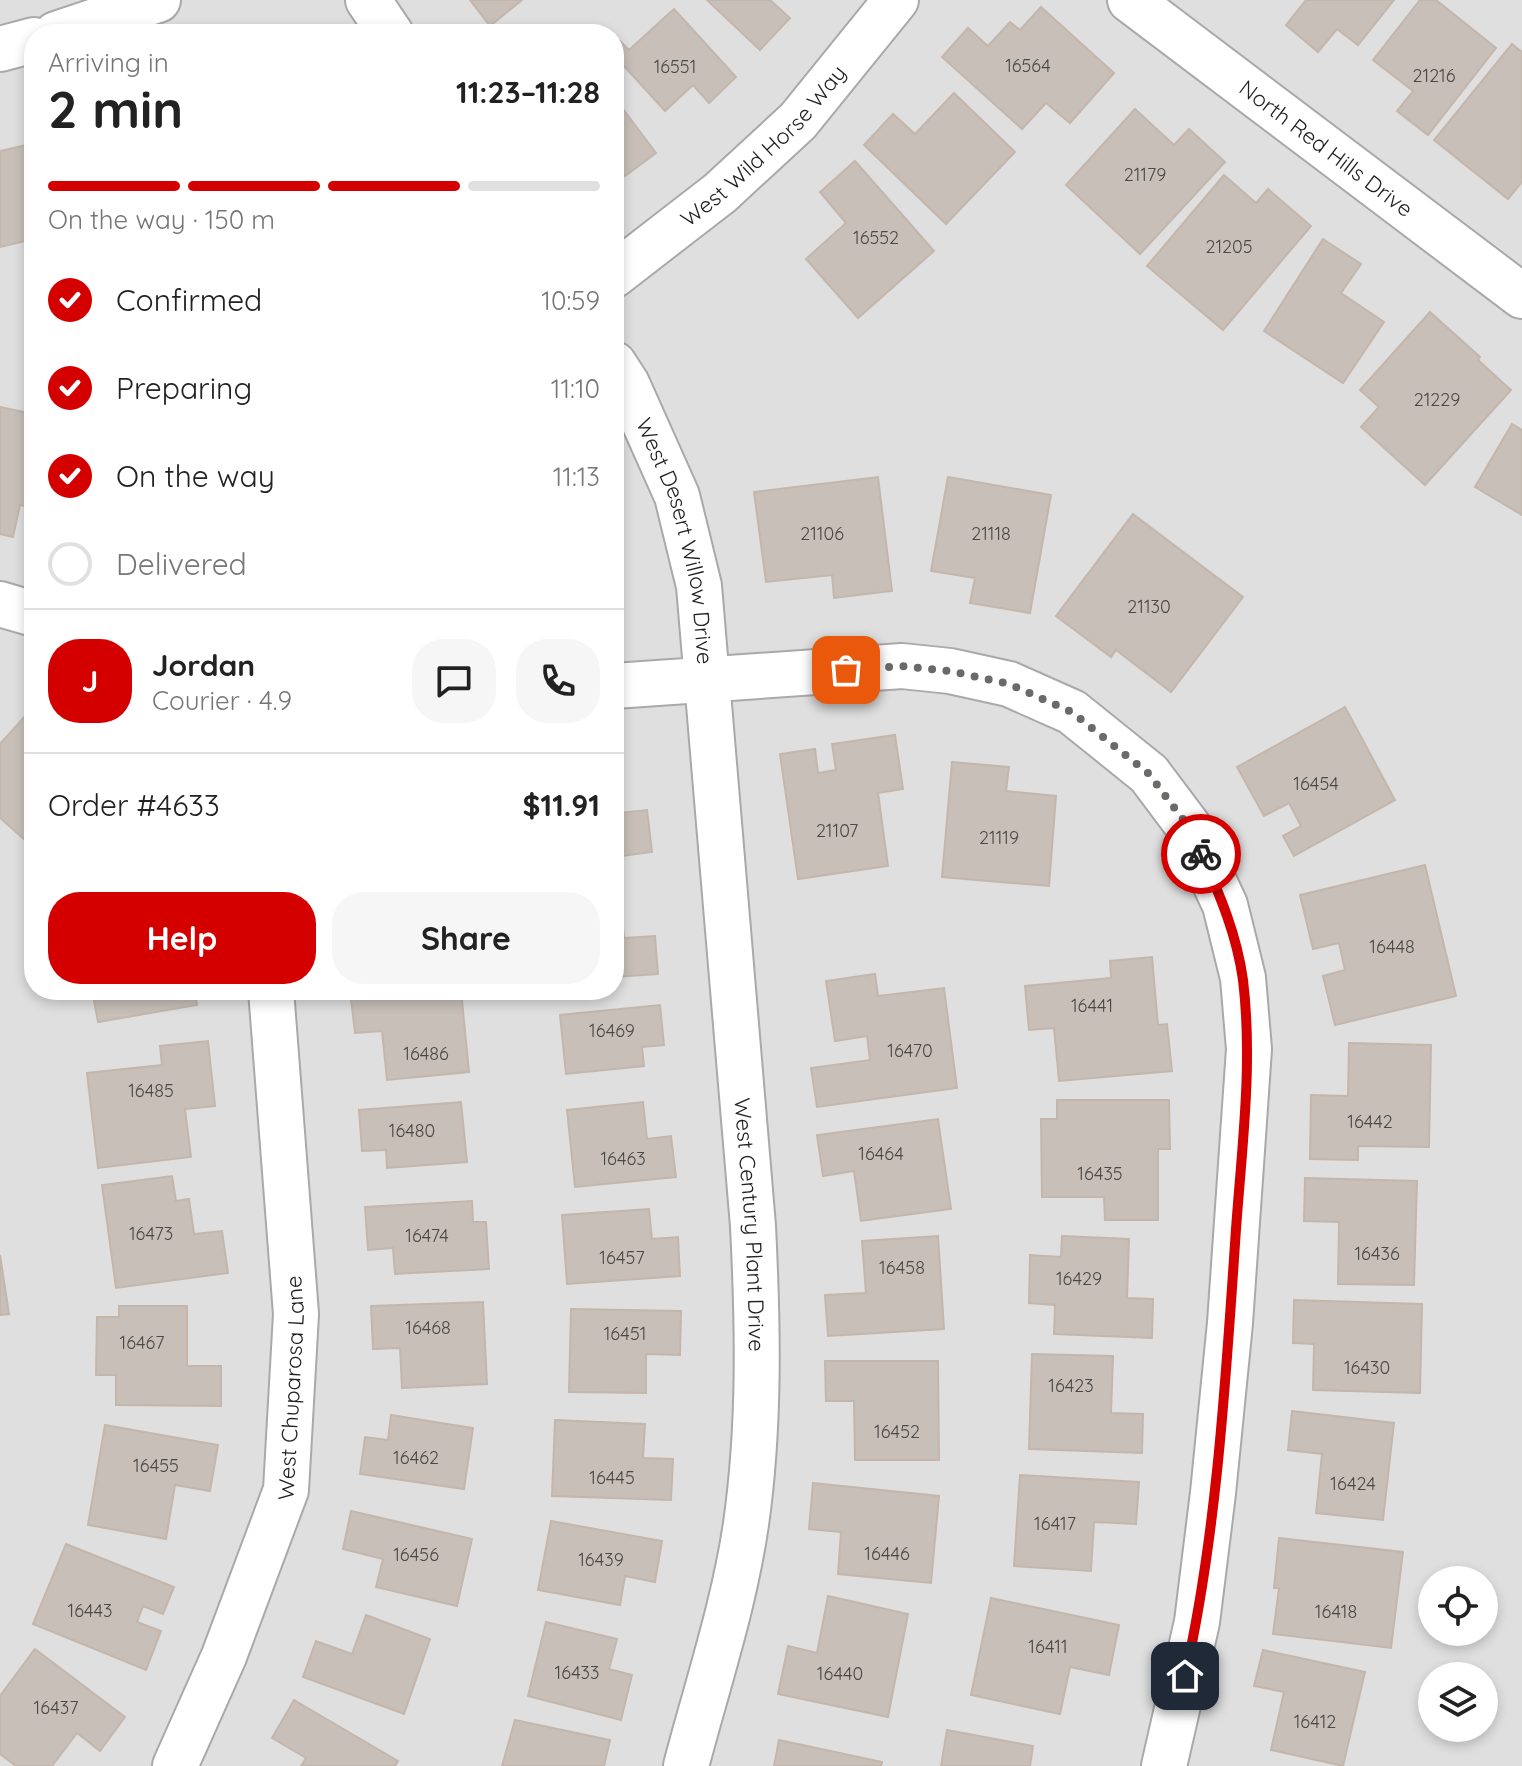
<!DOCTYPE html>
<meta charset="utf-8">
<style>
:root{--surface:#fff;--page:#f6f6f6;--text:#222;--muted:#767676;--line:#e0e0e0;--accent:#d40000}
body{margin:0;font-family:Quicksand,sans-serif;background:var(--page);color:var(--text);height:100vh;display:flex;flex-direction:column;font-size:30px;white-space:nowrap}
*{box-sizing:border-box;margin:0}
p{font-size:26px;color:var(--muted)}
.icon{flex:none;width:44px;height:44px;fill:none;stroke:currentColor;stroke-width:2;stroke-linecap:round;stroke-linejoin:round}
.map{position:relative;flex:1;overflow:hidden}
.details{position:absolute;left:24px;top:24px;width:600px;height:976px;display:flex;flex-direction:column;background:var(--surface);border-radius:32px;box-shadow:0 4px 12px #0003}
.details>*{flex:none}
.fabs{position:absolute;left:1418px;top:1566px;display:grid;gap:16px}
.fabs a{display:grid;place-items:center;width:80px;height:80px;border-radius:50%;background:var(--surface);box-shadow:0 4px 12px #0003;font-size:40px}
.pin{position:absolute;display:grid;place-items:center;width:68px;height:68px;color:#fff;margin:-34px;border-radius:16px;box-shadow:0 4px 12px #0006}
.courier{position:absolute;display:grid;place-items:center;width:80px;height:80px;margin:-40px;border:6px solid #d40000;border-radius:50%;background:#fff;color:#222;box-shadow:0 2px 10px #0007}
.overview em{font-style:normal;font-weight:700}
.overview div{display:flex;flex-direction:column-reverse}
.overview{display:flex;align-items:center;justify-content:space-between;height:136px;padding:0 24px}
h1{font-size:52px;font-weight:700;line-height:60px}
.bar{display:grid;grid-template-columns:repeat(4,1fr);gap:12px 8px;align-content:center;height:96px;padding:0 24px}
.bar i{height:10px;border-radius:6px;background:var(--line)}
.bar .current{background:var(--accent)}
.bar p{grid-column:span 4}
.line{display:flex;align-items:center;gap:20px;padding:0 24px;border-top:2px solid var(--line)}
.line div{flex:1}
.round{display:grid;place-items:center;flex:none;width:84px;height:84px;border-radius:32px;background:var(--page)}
ol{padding:0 24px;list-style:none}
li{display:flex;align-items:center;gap:24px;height:88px}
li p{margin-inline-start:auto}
li .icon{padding:8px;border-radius:50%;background:var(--accent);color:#fff;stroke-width:4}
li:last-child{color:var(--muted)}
li i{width:44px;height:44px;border:4px solid var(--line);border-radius:50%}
.cta{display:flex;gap:16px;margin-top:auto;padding:16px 24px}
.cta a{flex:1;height:92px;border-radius:32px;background:var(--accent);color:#fff;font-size:32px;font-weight:700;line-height:92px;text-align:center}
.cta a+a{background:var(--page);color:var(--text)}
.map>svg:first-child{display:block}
.residential{fill:#e0dfdf;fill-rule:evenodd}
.building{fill:#c7bfb8;stroke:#c4b6ab;stroke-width:2}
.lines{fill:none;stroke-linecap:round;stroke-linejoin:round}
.minor-casing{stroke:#a9a9a9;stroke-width:48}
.minor{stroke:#fff;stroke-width:44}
.done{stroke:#6b6a68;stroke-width:8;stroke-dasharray:0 14.4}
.route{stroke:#d40000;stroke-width:10}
.labels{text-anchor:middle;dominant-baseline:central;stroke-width:6;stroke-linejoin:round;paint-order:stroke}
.number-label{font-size:18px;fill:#4b4948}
.street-label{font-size:22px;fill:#222;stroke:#fff}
</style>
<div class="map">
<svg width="1522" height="1766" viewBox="0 0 1522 1766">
<rect width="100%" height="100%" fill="#f2efe9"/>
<!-- residential -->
<path class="residential" d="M0,0H1522V1766H0ZM34,34H614V990H34ZM1432,1580H1484V1632H1432ZM1432,1676H1484V1728H1432Z"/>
<!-- building -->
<g class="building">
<path d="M470,0H522L490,26Z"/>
<path d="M707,0H770L790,18L760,50Z"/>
<path d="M1306,0H1394L1358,45L1337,29L1318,52L1286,25Z"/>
<path d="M1420,0H1436L1496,48L1428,135L1397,111L1413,91L1373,60Z"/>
<path d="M1041,7L1114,73L1070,123L1046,103L1022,129L942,57L968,28L988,46L1010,22L1020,30Z"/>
<path d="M674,9L736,77L709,103L693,85L665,111L614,55V46L620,41L629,50Z"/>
<path d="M1512,44L1522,52V182L1508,199L1434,140Z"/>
<path d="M954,93L1015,152L946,224L864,145L893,114L915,134Z"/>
<path d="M614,97L656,153L625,176L614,161Z"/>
<path d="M1135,109L1174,145L1189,129L1225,162L1140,254L1066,185Z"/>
<path d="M31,144L34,157V239L0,247V151Z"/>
<path d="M855,161L934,251L858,318L806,259L846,223L820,192Z"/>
<path d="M1224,175L1256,203L1268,189L1311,226L1223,330L1147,266Z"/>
<path d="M1323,239L1361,264L1341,293L1384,322L1343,383L1264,331Z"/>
<path d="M1430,312L1480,357L1478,360L1511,390L1425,485L1361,427L1379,407L1360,390Z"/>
<path d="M0,407L34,414V508L20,505L13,537L0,534Z"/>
<path d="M1512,424L1522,430V515L1475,487Z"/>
<path d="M878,477L892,591L834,598L832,575L766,582L754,492Z"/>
<path d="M948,477L1051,495L1030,613L970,603L975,578L931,571Z"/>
<path d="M1133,514L1243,597L1171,692L1116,650L1111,657L1056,616Z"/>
<path d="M614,533L620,581L614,582Z"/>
<path d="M34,706V848L0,818V744Z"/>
<path d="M1345,707L1395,800L1294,856L1283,836L1301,826L1289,803L1264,816L1237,767Z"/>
<path d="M895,735L903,789L878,793L888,866L798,879L780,754L815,749L818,773L836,770L832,744Z"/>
<path d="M952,762L1009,767L1006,791L1056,796L1049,886L942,877Z"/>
<path d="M614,778L619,813L647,810L652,852L614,857Z"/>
<path d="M1425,865L1456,996L1335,1025L1323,976L1345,970L1339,943L1313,949L1300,895Z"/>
<path d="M614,884H619L624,938L655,936L658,974L614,977Z"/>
<path d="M1152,957L1158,1025L1167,1024L1172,1071L1059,1081L1054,1028L1029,1030L1025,986L1111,978L1110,961Z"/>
<path d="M875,974L878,996L944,988L957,1088L817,1107L811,1068L870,1060L867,1036L835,1041L826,981Z"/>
<path d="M92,990H195L197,1005L98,1022Z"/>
<path d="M461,990L469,1072L387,1080L382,1031L355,1033L351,999Z"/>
<path d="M660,1005L664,1045L642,1047L644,1066L566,1074L560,1015Z"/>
<path d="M208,1041L215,1106L185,1109L191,1157L98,1168L87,1073L162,1065L160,1046Z"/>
<path d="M1349,1043L1431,1045L1429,1147L1358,1146V1160L1310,1159L1311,1095L1348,1096Z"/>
<path d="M1057,1100H1169L1170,1149H1158V1220H1105L1104,1197H1042L1041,1119H1057Z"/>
<path d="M461,1102L467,1162L387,1168L386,1150L362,1151L359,1110Z"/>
<path d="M643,1102L647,1139L671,1136L676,1177L575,1187L567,1110Z"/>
<path d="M938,1119L951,1209L861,1221L854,1171L823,1176L817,1135Z"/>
<path d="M172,1176L176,1201L189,1199L194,1234L222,1231L228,1273L116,1288L102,1185Z"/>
<path d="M1305,1178L1417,1181L1414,1285L1338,1284L1339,1222L1304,1221Z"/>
<path d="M472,1201L473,1222H486L489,1269L395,1274L393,1248L368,1250L365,1207Z"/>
<path d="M649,1209L652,1239L678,1237L680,1276L567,1284L562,1215Z"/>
<path d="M938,1236L944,1329L828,1336L825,1295L866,1293L862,1241Z"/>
<path d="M1062,1236L1129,1239L1127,1298L1153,1299L1152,1338L1054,1334L1055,1305L1029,1303L1030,1255L1061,1257Z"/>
<path d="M0,1255L9,1314L0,1315Z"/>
<path d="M1294,1300L1422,1304L1420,1393L1313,1390L1314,1344L1293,1343Z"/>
<path d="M483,1302L487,1384L402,1388L400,1348L373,1349L371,1306Z"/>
<path d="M119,1306H187V1366H221V1406L116,1405V1375H96L97,1317H119Z"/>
<path d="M571,1309L681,1311L680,1355L646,1354V1393L569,1392Z"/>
<path d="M1032,1354L1113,1356L1111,1413L1143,1414L1142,1453L1029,1449Z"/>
<path d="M825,1361H938L939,1460H855L854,1401H826Z"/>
<path d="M1292,1411L1394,1423L1383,1520L1316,1513L1322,1454L1288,1450Z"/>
<path d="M391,1415L473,1428L464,1489L360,1474L365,1437L388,1440Z"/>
<path d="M555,1420L645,1424L643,1458L673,1459L671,1500L552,1496Z"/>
<path d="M105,1425L218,1445L210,1491L175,1485L166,1539L88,1525Z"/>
<path d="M1020,1475L1139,1482L1136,1524L1094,1522L1091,1571L1014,1566Z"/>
<path d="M813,1483L939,1496L931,1583L838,1574L841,1532L809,1529Z"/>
<path d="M351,1511L472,1539L457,1606L376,1587L383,1559L343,1549Z"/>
<path d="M551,1521L662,1541L655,1582L625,1576L620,1605L538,1590Z"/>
<path d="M1279,1538L1403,1552L1391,1648L1273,1634L1279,1588H1274Z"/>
<path d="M66,1544L174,1587L163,1614L143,1606L137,1622L161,1631L146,1670L33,1624Z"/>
<path d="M828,1596L908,1614L888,1717L778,1694L788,1646L817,1653Z"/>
<path d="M991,1598L1119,1625L1109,1675L1070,1667L1060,1714L971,1695Z"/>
<path d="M366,1615L430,1639L404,1714L303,1677L316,1641L352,1654Z"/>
<path d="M546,1622L617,1639L609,1669L632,1675L621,1720L528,1696Z"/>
<path d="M35,1649L125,1717L100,1751L77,1733L52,1766H16L0,1754V1696Z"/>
<path d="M1263,1650L1365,1672L1343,1766L1271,1750L1284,1692L1254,1686Z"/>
<path d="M294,1700L398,1761L395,1766H301L306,1758L272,1738Z"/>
<path d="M515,1720L610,1740L604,1766H502Z"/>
<path d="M947,1730L1033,1746L1030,1766H941Z"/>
<path d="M779,1740L882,1762L881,1766H774Z"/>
</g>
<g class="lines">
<!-- minor casing -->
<g class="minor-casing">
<g id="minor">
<path d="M368,0L391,34"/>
<path id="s1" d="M1130,0L1522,296"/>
<path d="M56,34L158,0"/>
<path d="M0,49L34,40"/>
<path id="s2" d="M614,275L720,193L798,121L896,0"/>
<path id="s3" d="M614,364L627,384L677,496L699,586L753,1226C758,1326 760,1425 746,1524C734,1606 707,1686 686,1766"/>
<path d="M0,604L34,614"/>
<path d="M614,686L902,666L950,671L1009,684L1072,712L1149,774L1188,826L1225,905L1243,978L1249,1049L1230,1323L1213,1493L1197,1622L1164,1766"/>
<path id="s4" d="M175,1766L224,1656L286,1490L296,1314L271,990"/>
</g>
</g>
<!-- minor -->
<use href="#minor" class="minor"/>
</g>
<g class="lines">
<!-- done -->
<path class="done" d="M846,670L902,666L950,671L1009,684L1072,712L1149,774L1188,826L1201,854"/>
<!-- route -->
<path class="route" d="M1185,1676C1217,1534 1226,1375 1236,1229C1242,1146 1253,1063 1243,980C1237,936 1220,894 1201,854"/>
</g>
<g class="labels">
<!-- number labels -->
<g class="number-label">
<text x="1028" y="65">16564</text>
<text x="675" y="66">16551</text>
<text x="1434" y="75">21216</text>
<text x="1145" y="174">21179</text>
<text x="876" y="237">16552</text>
<text x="1229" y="246">21205</text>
<text x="1437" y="399">21229</text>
<text x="822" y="533">21106</text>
<text x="991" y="533">21118</text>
<text x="1149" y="606">21130</text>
<text x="1316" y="783">16454</text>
<text x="837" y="830">21107</text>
<text x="999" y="837">21119</text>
<text x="1392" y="946">16448</text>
<text x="1092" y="1005">16441</text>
<text x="612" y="1030">16469</text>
<text x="910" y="1050">16470</text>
<text x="426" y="1053">16486</text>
<text x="151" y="1090">16485</text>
<text x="1370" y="1121">16442</text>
<text x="412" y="1130">16480</text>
<text x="881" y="1153">16464</text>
<text x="623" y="1158">16463</text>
<text x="1100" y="1173">16435</text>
<text x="151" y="1233">16473</text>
<text x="427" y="1235">16474</text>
<text x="1377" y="1253">16436</text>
<text x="622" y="1257">16457</text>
<text x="902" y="1267">16458</text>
<text x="1079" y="1278">16429</text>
<text x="428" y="1327">16468</text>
<text x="625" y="1333">16451</text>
<text x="142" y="1342">16467</text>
<text x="1367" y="1367">16430</text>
<text x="1071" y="1385">16423</text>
<text x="897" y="1431">16452</text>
<text x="416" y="1457">16462</text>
<text x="156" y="1465">16455</text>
<text x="612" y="1477">16445</text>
<text x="1353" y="1483">16424</text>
<text x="1055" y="1523">16417</text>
<text x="887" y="1553">16446</text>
<text x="416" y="1554">16456</text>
<text x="601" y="1559">16439</text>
<text x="90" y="1610">16443</text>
<text x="1336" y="1611">16418</text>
<text x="1048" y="1646">16411</text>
<text x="577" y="1672">16433</text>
<text x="840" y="1673">16440</text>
<text x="56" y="1707">16437</text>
<text x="1315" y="1721">16412</text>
</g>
<!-- street labels -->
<g class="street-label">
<text stroke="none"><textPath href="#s2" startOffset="198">West Wild Horse Way</textPath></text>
<text stroke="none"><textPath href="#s1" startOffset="246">North Red Hills Drive</textPath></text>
<text stroke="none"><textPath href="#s3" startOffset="190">West Desert Willow Drive</textPath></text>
<text stroke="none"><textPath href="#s3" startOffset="880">West Century Plant Drive</textPath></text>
<text stroke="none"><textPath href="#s4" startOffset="400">West Chuparosa Lane</textPath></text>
</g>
</g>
</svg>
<div class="fabs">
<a><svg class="icon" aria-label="locate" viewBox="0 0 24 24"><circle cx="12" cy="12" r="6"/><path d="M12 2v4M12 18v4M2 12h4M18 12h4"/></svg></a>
<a><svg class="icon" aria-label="layers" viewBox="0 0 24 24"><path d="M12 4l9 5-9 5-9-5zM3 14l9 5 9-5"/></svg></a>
</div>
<div class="pin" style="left:846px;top:670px;background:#ea580c"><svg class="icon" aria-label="bag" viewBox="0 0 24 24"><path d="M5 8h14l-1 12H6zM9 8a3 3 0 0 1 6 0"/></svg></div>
<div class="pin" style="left:1185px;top:1676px;background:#1f2937"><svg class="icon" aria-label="home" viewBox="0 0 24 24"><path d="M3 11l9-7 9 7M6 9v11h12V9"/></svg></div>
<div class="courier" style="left:1201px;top:854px"><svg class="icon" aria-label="bike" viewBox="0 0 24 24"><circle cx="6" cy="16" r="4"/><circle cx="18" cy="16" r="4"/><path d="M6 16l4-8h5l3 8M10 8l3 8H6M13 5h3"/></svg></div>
<section class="details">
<div class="overview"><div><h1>2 min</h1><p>Arriving in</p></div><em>11:23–11:28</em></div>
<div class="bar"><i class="current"></i><i class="current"></i><i class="current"></i><i></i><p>On the way · 150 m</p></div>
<ol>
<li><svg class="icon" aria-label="check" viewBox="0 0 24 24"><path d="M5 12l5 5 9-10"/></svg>Confirmed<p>10:59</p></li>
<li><svg class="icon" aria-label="check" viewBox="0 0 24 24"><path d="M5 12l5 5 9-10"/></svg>Preparing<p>11:10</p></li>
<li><svg class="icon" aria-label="check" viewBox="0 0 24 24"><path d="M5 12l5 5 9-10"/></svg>On the way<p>11:13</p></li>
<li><i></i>Delivered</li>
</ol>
<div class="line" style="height:144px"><b class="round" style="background:var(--accent);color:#fff">J</b><div><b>Jordan</b><p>Courier · 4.9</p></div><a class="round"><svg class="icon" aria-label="chat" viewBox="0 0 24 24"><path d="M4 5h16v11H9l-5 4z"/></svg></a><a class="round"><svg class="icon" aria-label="phone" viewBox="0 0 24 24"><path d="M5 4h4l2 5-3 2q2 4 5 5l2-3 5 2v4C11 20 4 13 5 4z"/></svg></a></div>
<div class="line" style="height:104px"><div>Order #4633</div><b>$11.91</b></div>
<div class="cta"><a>Help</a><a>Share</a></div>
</section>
</div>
